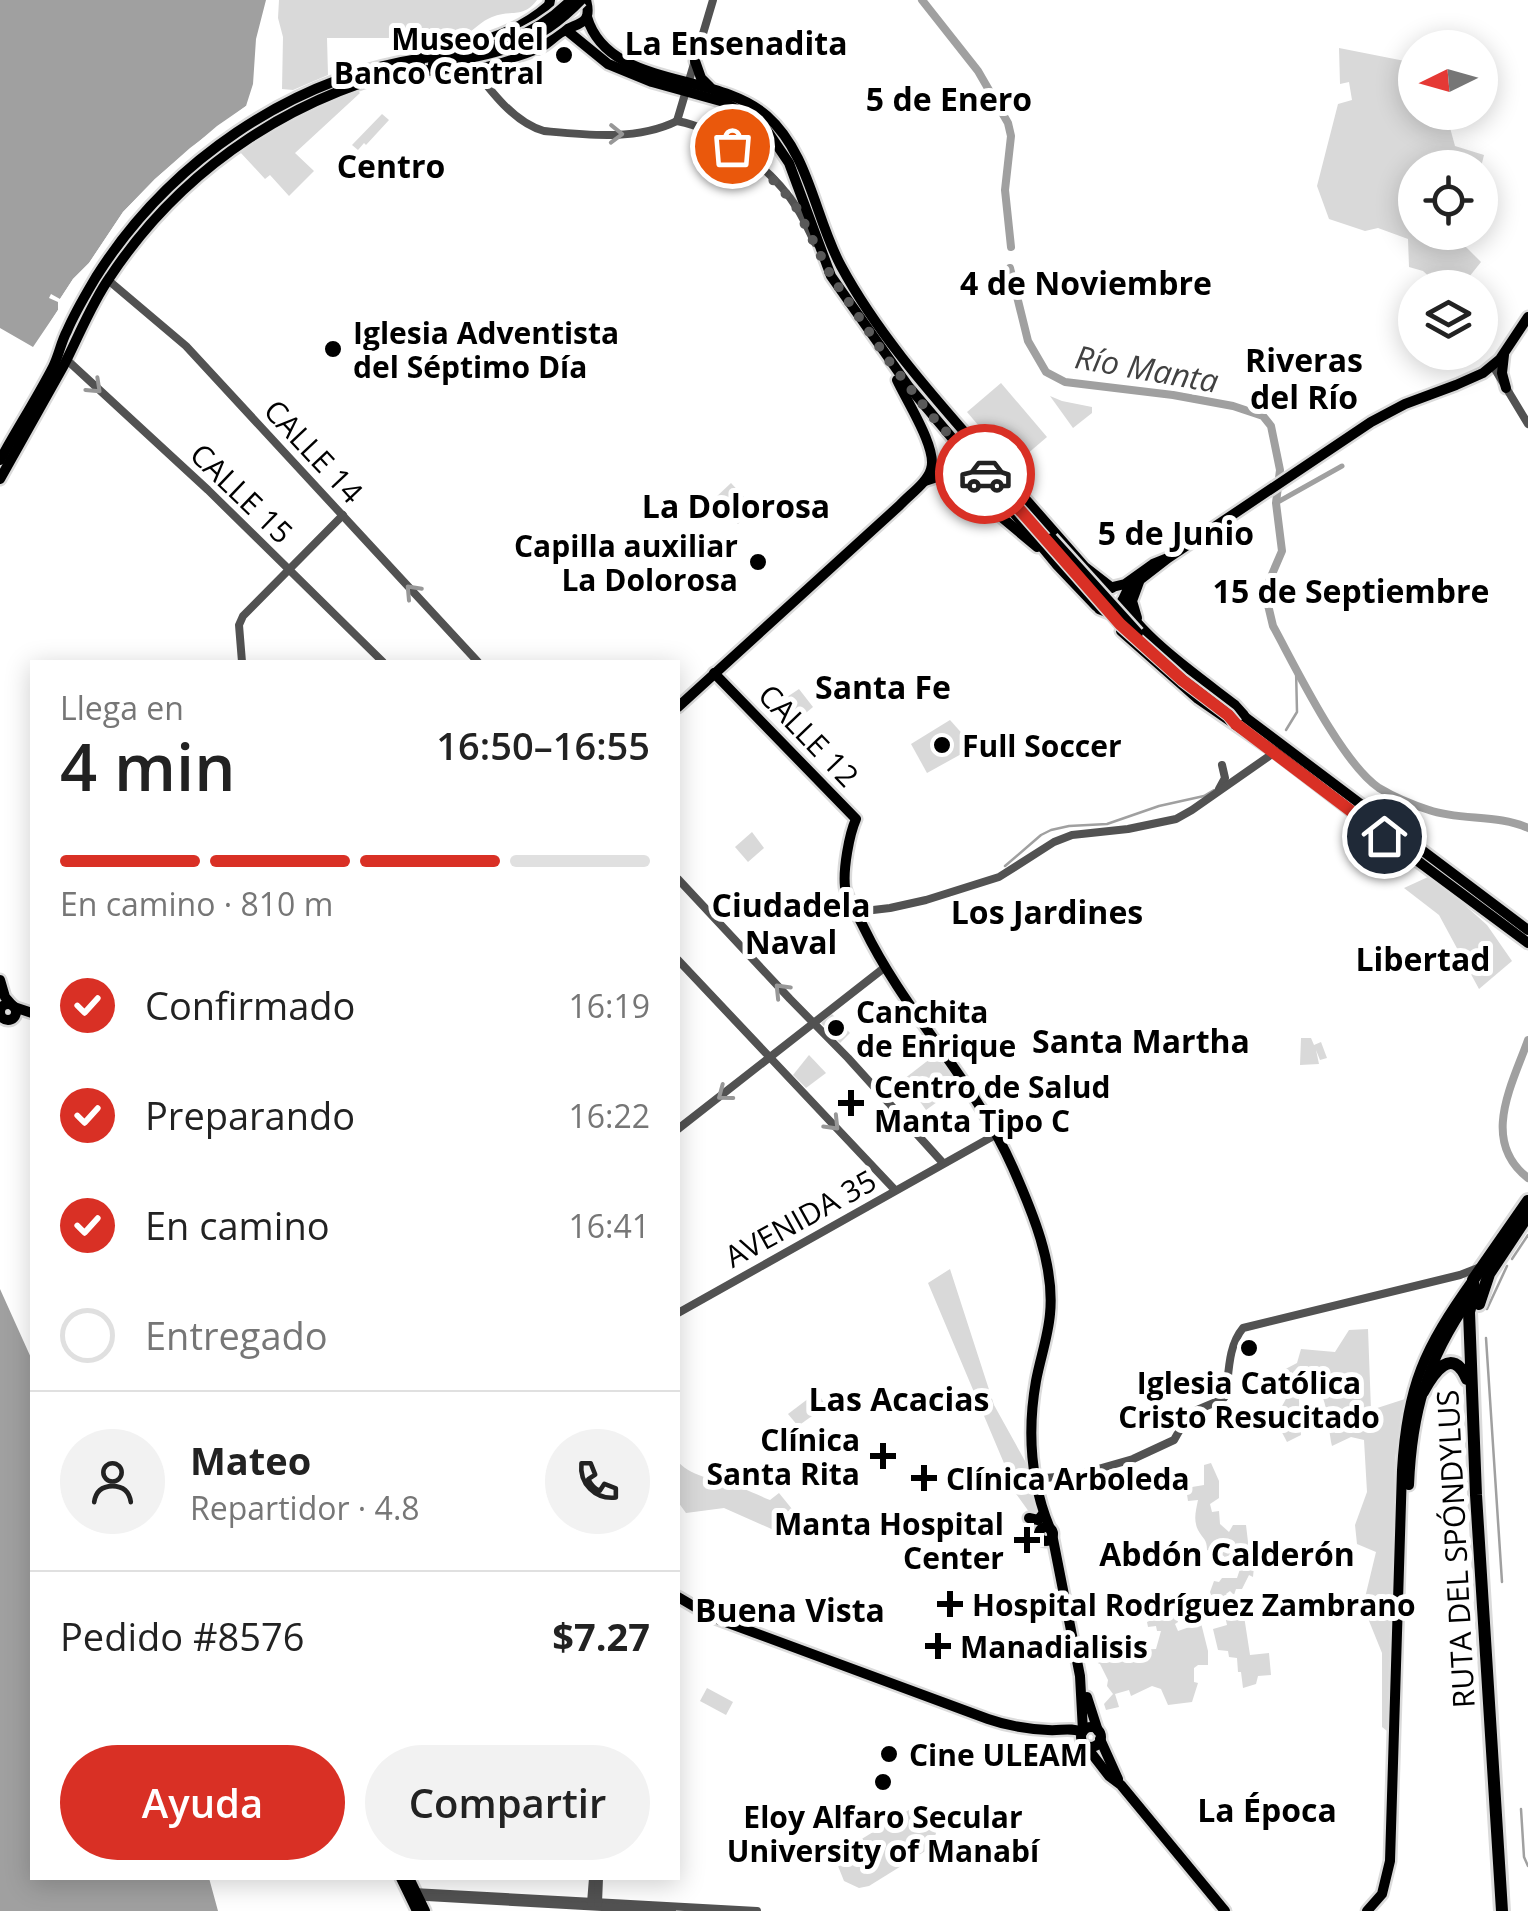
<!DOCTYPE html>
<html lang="es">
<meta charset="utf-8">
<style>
:root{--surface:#fff;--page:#f2f2f2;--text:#222;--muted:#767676;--line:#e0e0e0;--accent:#d93025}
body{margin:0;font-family:"Open Sans",sans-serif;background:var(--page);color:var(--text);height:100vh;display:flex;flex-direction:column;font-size:38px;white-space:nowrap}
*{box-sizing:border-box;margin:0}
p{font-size:32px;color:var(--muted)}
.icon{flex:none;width:55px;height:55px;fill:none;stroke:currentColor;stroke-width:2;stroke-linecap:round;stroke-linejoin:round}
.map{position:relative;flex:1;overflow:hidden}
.details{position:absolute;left:30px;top:660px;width:650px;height:1220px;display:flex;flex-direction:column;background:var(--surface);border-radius:0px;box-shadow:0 5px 25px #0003}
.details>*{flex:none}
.needle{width:65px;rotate:265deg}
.fabs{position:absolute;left:1398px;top:30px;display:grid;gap:20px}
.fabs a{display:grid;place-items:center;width:100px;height:100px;border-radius:50%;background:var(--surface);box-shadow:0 5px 25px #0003;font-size:50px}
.pin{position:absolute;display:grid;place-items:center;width:85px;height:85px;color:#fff;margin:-42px;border:5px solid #fff;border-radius:50%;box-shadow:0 2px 10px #0007}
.courier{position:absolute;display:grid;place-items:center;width:100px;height:100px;margin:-50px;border:8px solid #d93025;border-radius:50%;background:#fff;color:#222;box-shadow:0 2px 12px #0007}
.headline em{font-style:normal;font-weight:600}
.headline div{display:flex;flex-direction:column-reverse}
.headline{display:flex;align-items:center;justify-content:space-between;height:170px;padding:0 30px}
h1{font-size:65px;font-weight:600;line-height:75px}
.bar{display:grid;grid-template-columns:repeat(4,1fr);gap:15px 10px;align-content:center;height:120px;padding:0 30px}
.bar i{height:12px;border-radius:8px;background:var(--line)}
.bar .selected{background:var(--accent)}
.bar p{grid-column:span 4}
.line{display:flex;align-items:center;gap:25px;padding:0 30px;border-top:2px solid var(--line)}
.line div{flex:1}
.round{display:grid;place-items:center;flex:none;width:105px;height:105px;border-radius:52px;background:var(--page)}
ol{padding:0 30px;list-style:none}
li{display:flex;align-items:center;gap:30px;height:110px}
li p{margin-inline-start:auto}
li .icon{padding:10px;border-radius:50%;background:var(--accent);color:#fff;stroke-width:4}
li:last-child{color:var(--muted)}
li i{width:55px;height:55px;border:5px solid var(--line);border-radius:50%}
.action{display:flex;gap:20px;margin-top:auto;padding:20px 30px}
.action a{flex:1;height:115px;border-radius:60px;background:var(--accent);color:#fff;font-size:40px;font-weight:600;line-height:115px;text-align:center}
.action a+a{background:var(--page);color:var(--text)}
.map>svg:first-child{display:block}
.green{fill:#d9d9d9}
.water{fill:#a0a0a0}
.pier{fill:#fff}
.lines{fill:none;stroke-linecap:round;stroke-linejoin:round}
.stream{stroke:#a0a0a0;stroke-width:2.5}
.canal{stroke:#a0a0a0;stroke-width:5}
.river{stroke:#a0a0a0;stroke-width:8}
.major-casing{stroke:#dbdbdb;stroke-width:15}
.highway-casing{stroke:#dbdbdb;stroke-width:18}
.minor{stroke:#525252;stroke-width:8}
.major{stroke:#000;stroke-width:10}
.highway{stroke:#000;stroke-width:12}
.major-bridge-casing{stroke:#dbdbdb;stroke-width:15;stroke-linecap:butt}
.major-bridge{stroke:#000;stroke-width:10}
.oneway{stroke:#979797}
.done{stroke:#595959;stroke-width:10;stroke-dasharray:0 18}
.route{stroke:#d93025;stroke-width:12}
.poi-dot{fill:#000;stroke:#fff;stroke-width:4}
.labels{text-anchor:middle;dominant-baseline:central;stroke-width:10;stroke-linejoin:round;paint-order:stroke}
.poi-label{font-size:30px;font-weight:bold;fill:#000;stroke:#fff;text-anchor:start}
.street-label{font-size:30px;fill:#000;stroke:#fff}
.neighbourhood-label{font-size:32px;font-weight:bold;fill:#000;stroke:#fff}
.water-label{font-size:32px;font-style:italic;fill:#414141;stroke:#fff}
</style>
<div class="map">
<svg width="1528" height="1911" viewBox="0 0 1528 1911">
<rect width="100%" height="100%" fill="#fff"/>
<!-- green -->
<g class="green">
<path d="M279,0H537C523,19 511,9 492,17C477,23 473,34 456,38H327L328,75L293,90L282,89L283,37L278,18Z"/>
<path d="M1339,48L1415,63V112L1446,113L1455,146L1484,155L1480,171V168H1415V232L1468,233L1462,243L1481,262L1461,287H1441L1423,271L1409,267L1408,239L1378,228L1365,231L1329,219L1317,186L1338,104L1352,100L1349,82L1340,84Z"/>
<path d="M357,90L360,93L295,153L314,171L289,196L270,175L265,179L240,152L298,116Z"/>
<path d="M382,114L389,120L366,145L364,143L358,150L352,145Z"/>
<path d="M1001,383L1047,437L1013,466L967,412Z"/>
<path d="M1050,396L1062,401L1092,407V413L1073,428Z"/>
<path d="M731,483L754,508L738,524L714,499Z"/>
<path d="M799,689L813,707L801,717L784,699Z"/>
<path d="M950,720L974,747L927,773L911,744Z"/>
<path d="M752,832L764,848L748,862L735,847Z"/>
<path d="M1428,877L1449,891L1487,925L1512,961L1479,989L1439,915L1404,888Z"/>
<path d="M832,1014L850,1033L840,1043L821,1023Z"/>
<path d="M1301,1038H1311L1314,1045L1321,1042L1327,1058L1320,1060L1316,1050L1319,1064L1300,1065Z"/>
<path d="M809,1055L826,1073L806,1088L793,1075Z"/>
<path d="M935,1055L954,1079L939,1088L944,1097L926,1110L904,1079Z"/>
<path d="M950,1269L994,1405L1030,1470L1040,1514L1032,1516L1006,1480V1468L928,1283Z"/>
<path d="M1368,1329L1371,1410L1405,1399L1395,1459L1391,1734L1382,1727V1653L1363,1606L1376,1552L1357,1544L1355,1525L1367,1492L1364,1440L1351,1437L1332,1446C1328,1428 1328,1400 1317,1387L1298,1384L1301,1435L1287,1442L1275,1419L1287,1397L1274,1375L1297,1363L1301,1349L1335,1352L1349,1330Z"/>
<path d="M817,1392L826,1406L798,1426L788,1414Z"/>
<path d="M678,1462C694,1478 718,1480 739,1487C750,1491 760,1496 770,1500L779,1493L792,1509L780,1516L776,1531L724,1508L686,1513L678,1502Z"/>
<path d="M1211,1463L1219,1481V1498L1210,1504L1212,1512L1219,1511L1220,1524L1229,1532L1233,1525H1246L1248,1542H1252L1253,1550L1251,1551V1559L1247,1563L1250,1568L1254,1567L1253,1577L1249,1575L1242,1589H1236L1234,1595L1230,1591L1226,1594L1235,1604L1242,1603L1250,1655L1269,1653L1271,1675L1258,1676L1256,1684L1243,1688L1241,1672H1238L1237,1658L1229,1657L1228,1651L1218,1650L1213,1629L1227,1625L1225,1616L1229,1615L1227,1608L1221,1609L1219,1604H1214L1210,1592L1214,1581L1219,1582L1222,1578H1237L1241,1566L1227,1563L1224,1556L1207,1550C1207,1539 1203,1539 1198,1530C1193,1520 1196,1510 1198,1500L1188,1501L1186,1488L1204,1485V1465Z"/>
<path d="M1157,1612L1163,1614L1172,1612L1173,1616L1176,1615L1178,1622L1175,1624L1178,1631L1201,1623L1208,1651V1665H1198L1194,1668V1682L1198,1683L1192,1702L1168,1705L1161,1689L1152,1686L1131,1696L1129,1690L1115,1694L1119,1707L1106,1710L1104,1704L1113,1694L1107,1686L1108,1680L1100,1664L1095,1662V1651L1101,1649L1102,1645L1109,1644L1110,1649L1120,1648L1123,1658H1131L1134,1650L1156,1649L1161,1631H1157L1156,1626L1148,1627L1147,1622L1156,1618Z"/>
<path d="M707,1688L733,1702L726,1715L700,1701Z"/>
<path d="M909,1810L922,1812L933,1820L936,1833L933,1843L927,1850L869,1886L859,1888L844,1881L838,1866L841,1855L847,1848Z"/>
</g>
<!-- water -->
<g class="water">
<path d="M0,0H266L256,39L253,84L246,106L190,148L155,179L123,212L89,263L73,279L58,302V310L33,347L0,328Z"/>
<path d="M0,1289L32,1360V1878H209L218,1911H0Z"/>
</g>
<!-- pier -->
<path class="pier" d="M246,106L247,107L231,118L158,182L127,215L87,271L77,282L63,304L62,312L45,339L41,337L58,310V302L49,298L51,294L60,299L73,279L89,263L123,212L155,179L217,126Z"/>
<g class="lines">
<!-- stream -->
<g class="stream">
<path d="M1286,730L1297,712L1296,669"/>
<path d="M1005,866L1041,835L1051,830L1069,826L1107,824L1159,806L1204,796L1214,790"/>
<path d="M1512,1259L1528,1235"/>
<path d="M1487,1309L1507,1266"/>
<path d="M1486,1338L1502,1582"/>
<path d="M1521,1809L1524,1857L1528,1866"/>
</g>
<!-- canal -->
<path class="canal" d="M1276,503L1342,466"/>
<!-- river -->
<g class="river">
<path d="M922,0L978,71L1008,123L1011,136L1005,190L1011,247"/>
<path d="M1010,268L1028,341L1046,372L1065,382L1173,395L1233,406L1263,416L1271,426L1280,470L1276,503L1282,551L1267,586L1268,605L1273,626C1296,668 1341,762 1379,788C1394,797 1413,805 1429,810C1460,821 1498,814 1528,828"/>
<path d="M1528,1040C1512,1085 1480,1141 1528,1178"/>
</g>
<!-- major casing -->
<g class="major-casing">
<g id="major">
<path d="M550,0L548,11L552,21L565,29L608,64L652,82L724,102L751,117L768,132L789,163L831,276L909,387L980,471L998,485"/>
<path d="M587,17C608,89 717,71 767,116C809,153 815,218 841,266C876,331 926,388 974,443C984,455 991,469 1001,480"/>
<path d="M422,54C467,46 513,37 548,6"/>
<path d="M695,61L701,78L710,87"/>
<path d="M426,71C465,66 507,64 543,46C550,42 555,36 562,32C577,22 593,26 586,0"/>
<path d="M1504,355L1502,373L1506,388"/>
<path d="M0,460C17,429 37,398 53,367C59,355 61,342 67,331C75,312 86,294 96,277C168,163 290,78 424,58"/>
<path d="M1000,470L1085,567L1112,588"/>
<path d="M0,479C21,441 43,403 64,365C79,336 91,304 110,277C184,165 301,89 433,64"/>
<path d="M925,481L940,476L956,479L1037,547"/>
<path d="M990,484L1057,565L1096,606"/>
<path d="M1168,558L1153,564L1125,584L1100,590L1095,602L1099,609L1109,613L1119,608L1128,589L1168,558L1371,422L1405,404L1456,385L1483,373L1500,359L1528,317"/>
<path d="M1122,601C1139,636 1203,680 1235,705L1244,715"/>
<path d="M1137,618L1132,601L1139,582"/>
<path d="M1121,631L1198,699L1275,752L1392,842L1528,943"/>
<path d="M714,673L856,819C849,835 843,869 845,887C848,901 858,915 864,928C905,1013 975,1081 1013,1168C1032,1211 1055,1265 1050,1314C1048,1337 1040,1359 1036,1381C1027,1432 1031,1484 1051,1531"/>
<path d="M678,707L900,505C910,494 927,483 931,469C938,449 906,400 897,380"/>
<path d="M1241,714L1528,930"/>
<path d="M0,980L5,997L12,1005"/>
<circle cx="8" cy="1012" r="8"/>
<path d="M14,1007L32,1013"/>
<path d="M1409,1485C1412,1412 1427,1360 1469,1300"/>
<path d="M1029,1518L1038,1520L1042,1515"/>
<circle cx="1046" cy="1534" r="7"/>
<path d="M1052,1534L1080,1676L1083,1731"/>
<path d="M678,1597L712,1617L988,1719C1008,1726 1027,1729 1048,1730C1061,1731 1071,1727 1082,1732"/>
<path d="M1087,1697L1098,1731"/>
<circle cx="1091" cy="1737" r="10"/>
<path d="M1100,1739L1118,1779"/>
<path d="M1085,1745L1109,1776L1121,1785L1225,1911"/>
<path d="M401,1878L417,1911"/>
<path d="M409,1878L425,1911"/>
<path d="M1367,1911L1382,1894L1390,1861L1402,1470C1407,1385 1424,1349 1473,1280"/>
</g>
</g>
<!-- highway casing -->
<g class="highway-casing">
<g id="highway">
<path d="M1479,1304L1489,1274L1528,1215"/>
<path d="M1423,1392C1433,1373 1452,1345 1467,1379"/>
<path d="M1502,1911L1476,1495L1469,1312L1474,1294L1473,1280L1528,1201"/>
</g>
</g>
<!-- minor -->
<g class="minor">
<path d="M471,65C489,89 514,123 544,131C587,135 637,141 677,121"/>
<path d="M677,121C721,129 773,170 797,208C804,219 809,231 815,243"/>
<path d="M677,121L713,0"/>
<path d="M108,280L186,346L478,662"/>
<path d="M67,360L208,490L383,662"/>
<path d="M1493,366L1528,424"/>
<path d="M242,662L239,625L243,616L343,515"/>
<path d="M1219,789L1225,778L1222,765"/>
<path d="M678,879L790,999L848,1058L943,1163"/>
<path d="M856,912L890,908L926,900L999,877L1054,842L1072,835L1128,829L1176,819L1192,810L1275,752"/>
<path d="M678,960L895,1190"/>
<path d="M678,1129L884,968"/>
<path d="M678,1313L997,1134"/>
<path d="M1035,1479L1077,1475L1133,1459L1174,1440L1182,1426L1197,1410L1223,1399L1226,1395C1229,1372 1228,1346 1243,1328L1460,1275L1478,1268"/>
<path d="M413,1892L757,1911"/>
<path d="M427,1897L672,1911"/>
<path d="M591,1903L593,1878"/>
<path d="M598,1903L599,1878"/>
</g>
<!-- major -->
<use href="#major" class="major"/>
<!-- highway -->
<use href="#highway" class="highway"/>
<!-- major-bridge casing -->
<g class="major-bridge-casing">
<g id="major-bridge">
<path d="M424,58C481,50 529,43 571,0"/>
<path d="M433,64C495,54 535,48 581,0"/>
<path d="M998,485L1120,624L1183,680L1229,715L1236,724"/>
<path d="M1052,538L1138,633"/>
</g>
</g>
<!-- major-bridge -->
<use href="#major-bridge" class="major-bridge"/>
</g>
<!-- one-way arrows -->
<defs><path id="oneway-chevron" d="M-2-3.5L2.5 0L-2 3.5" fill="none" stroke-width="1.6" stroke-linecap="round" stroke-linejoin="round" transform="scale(2.5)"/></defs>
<g class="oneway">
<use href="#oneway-chevron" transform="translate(616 134) rotate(1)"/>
<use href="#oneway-chevron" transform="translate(95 387) rotate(43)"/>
<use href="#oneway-chevron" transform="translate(412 591) rotate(-133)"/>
<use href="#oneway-chevron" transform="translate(781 990) rotate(-134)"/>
<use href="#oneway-chevron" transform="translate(724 1094) rotate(143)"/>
<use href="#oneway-chevron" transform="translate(833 1124) rotate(46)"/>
</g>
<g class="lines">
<!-- done -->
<path class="done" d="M732,146L764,170L794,203L831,276L889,361L931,415L985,474"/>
<!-- route -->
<path class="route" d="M985,474L998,485L1120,624L1182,680L1228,715L1236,724L1384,836"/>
</g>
<!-- markers -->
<g class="poi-dot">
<circle cx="564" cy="55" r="10"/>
<circle cx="333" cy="349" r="10"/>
<circle cx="758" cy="562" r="10"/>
<circle cx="942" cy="745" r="10"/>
<circle cx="836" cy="1028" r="10"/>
<path d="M846 1088h10v10h10v10h-10v10h-10v-10h-10v-10h10z"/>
<circle cx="1249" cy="1348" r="10"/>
<path d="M878 1441h10v10h10v10h-10v10h-10v-10h-10v-10h10z"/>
<path d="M919 1463h10v10h10v10h-10v10h-10v-10h-10v-10h10z"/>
<path d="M1022 1525h10v10h10v10h-10v10h-10v-10h-10v-10h10z"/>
<path d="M945 1589h10v10h10v10h-10v10h-10v-10h-10v-10h10z"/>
<path d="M933 1631h10v10h10v10h-10v10h-10v-10h-10v-10h10z"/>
<circle cx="889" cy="1754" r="10"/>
<circle cx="883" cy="1782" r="10"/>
</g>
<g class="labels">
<!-- poi labels -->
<g class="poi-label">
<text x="544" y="38" text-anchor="end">Museo del<tspan x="544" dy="34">Banco Central</tspan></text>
<text x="353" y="332">Iglesia Adventista<tspan x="353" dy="34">del Séptimo Día</tspan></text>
<text x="738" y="545" text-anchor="end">Capilla auxiliar<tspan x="738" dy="34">La Dolorosa</tspan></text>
<text x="962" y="745">Full Soccer</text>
<text x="856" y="1011">Canchita<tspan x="856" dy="34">de Enrique</tspan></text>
<text x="874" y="1086">Centro de Salud<tspan x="874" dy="34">Manta Tipo C</tspan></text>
<text x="1249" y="1382" text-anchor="middle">Iglesia Católica<tspan x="1249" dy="34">Cristo Resucitado</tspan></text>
<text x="860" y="1439" text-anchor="end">Clínica<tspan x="860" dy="34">Santa Rita</tspan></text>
<text x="946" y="1478">Clínica Arboleda</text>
<text x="1004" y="1523" text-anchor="end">Manta Hospital<tspan x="1004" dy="34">Center</tspan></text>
<text x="972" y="1604">Hospital Rodríguez Zambrano</text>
<text x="960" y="1646">Manadialisis</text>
<text x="909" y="1754">Cine ULEAM</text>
<text x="883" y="1816" text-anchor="middle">Eloy Alfaro Secular<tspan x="883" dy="34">University of Manabí</tspan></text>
</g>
<!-- street labels -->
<g class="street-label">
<text transform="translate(314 451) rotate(47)">CALLE 14</text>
<text transform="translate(242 493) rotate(44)">CALLE 15</text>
<text transform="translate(809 735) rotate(46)">CALLE 12</text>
<text transform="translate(800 1218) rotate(-29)">AVENIDA 35</text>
<text transform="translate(1455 1549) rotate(-93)">RUTA DEL SPÓNDYLUS</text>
</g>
<!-- neighbourhood labels -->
<g class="neighbourhood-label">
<text x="736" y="42">La Ensenadita</text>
<text x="949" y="98">5 de Enero</text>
<text x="391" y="165">Centro</text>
<text x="1086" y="282">4 de Noviembre</text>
<text x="1304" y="359">Riveras<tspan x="1304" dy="37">del Río</tspan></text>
<text x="736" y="505">La Dolorosa</text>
<text x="1176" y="532">5 de Junio</text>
<text x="1351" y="590">15 de Septiembre</text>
<text x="883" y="686">Santa Fe</text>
<text x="791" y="904">Ciudadela<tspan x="791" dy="37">Naval</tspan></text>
<text x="1047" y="911">Los Jardines</text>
<text x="1423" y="958">Libertad</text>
<text x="1141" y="1040">Santa Martha</text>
<text x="899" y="1398">Las Acacias</text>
<text x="1227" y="1553">Abdón Calderón</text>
<text x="790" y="1609">Buena Vista</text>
<text x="1267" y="1809">La Época</text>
</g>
<!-- water labels -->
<g class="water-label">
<text transform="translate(1147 368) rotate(10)">Río Manta</text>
</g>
</g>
</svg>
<div class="fabs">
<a><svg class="needle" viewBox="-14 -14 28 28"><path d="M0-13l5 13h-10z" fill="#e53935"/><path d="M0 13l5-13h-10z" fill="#767676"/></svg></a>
<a><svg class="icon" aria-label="locate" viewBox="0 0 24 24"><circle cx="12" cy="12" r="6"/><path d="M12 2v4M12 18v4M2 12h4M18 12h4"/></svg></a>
<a><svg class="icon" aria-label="layers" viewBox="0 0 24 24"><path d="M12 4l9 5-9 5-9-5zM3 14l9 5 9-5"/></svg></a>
</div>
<div class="pin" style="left:732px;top:146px;background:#ea580c"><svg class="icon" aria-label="bag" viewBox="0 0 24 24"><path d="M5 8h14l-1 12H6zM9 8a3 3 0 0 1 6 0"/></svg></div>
<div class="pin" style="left:1384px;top:836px;background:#1f2937"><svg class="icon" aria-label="home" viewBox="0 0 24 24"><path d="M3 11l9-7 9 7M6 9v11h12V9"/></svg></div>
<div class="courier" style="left:985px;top:474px"><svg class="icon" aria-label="car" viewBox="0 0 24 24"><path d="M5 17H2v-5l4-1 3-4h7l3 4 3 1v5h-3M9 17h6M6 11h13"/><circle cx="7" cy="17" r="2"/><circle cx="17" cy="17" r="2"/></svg></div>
<section class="details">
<div class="headline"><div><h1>4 min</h1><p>Llega en</p></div><em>16:50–16:55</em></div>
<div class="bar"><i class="selected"></i><i class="selected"></i><i class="selected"></i><i></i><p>En camino · 810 m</p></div>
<ol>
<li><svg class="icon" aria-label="check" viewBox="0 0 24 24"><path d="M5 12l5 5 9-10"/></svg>Confirmado<p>16:19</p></li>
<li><svg class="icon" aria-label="check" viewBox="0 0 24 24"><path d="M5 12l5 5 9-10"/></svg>Preparando<p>16:22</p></li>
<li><svg class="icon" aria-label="check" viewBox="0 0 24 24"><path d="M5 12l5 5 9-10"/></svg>En camino<p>16:41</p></li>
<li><i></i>Entregado</li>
</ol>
<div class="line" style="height:180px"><a class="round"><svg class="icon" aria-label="person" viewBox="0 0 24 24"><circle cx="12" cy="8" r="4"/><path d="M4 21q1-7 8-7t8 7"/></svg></a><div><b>Mateo</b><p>Repartidor · 4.8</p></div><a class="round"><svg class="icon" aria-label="phone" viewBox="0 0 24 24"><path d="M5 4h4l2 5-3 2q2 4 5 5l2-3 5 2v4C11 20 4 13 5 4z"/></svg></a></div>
<div class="line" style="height:130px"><div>Pedido #8576</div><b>$7.27</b></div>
<div class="action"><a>Ayuda</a><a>Compartir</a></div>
</section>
</div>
